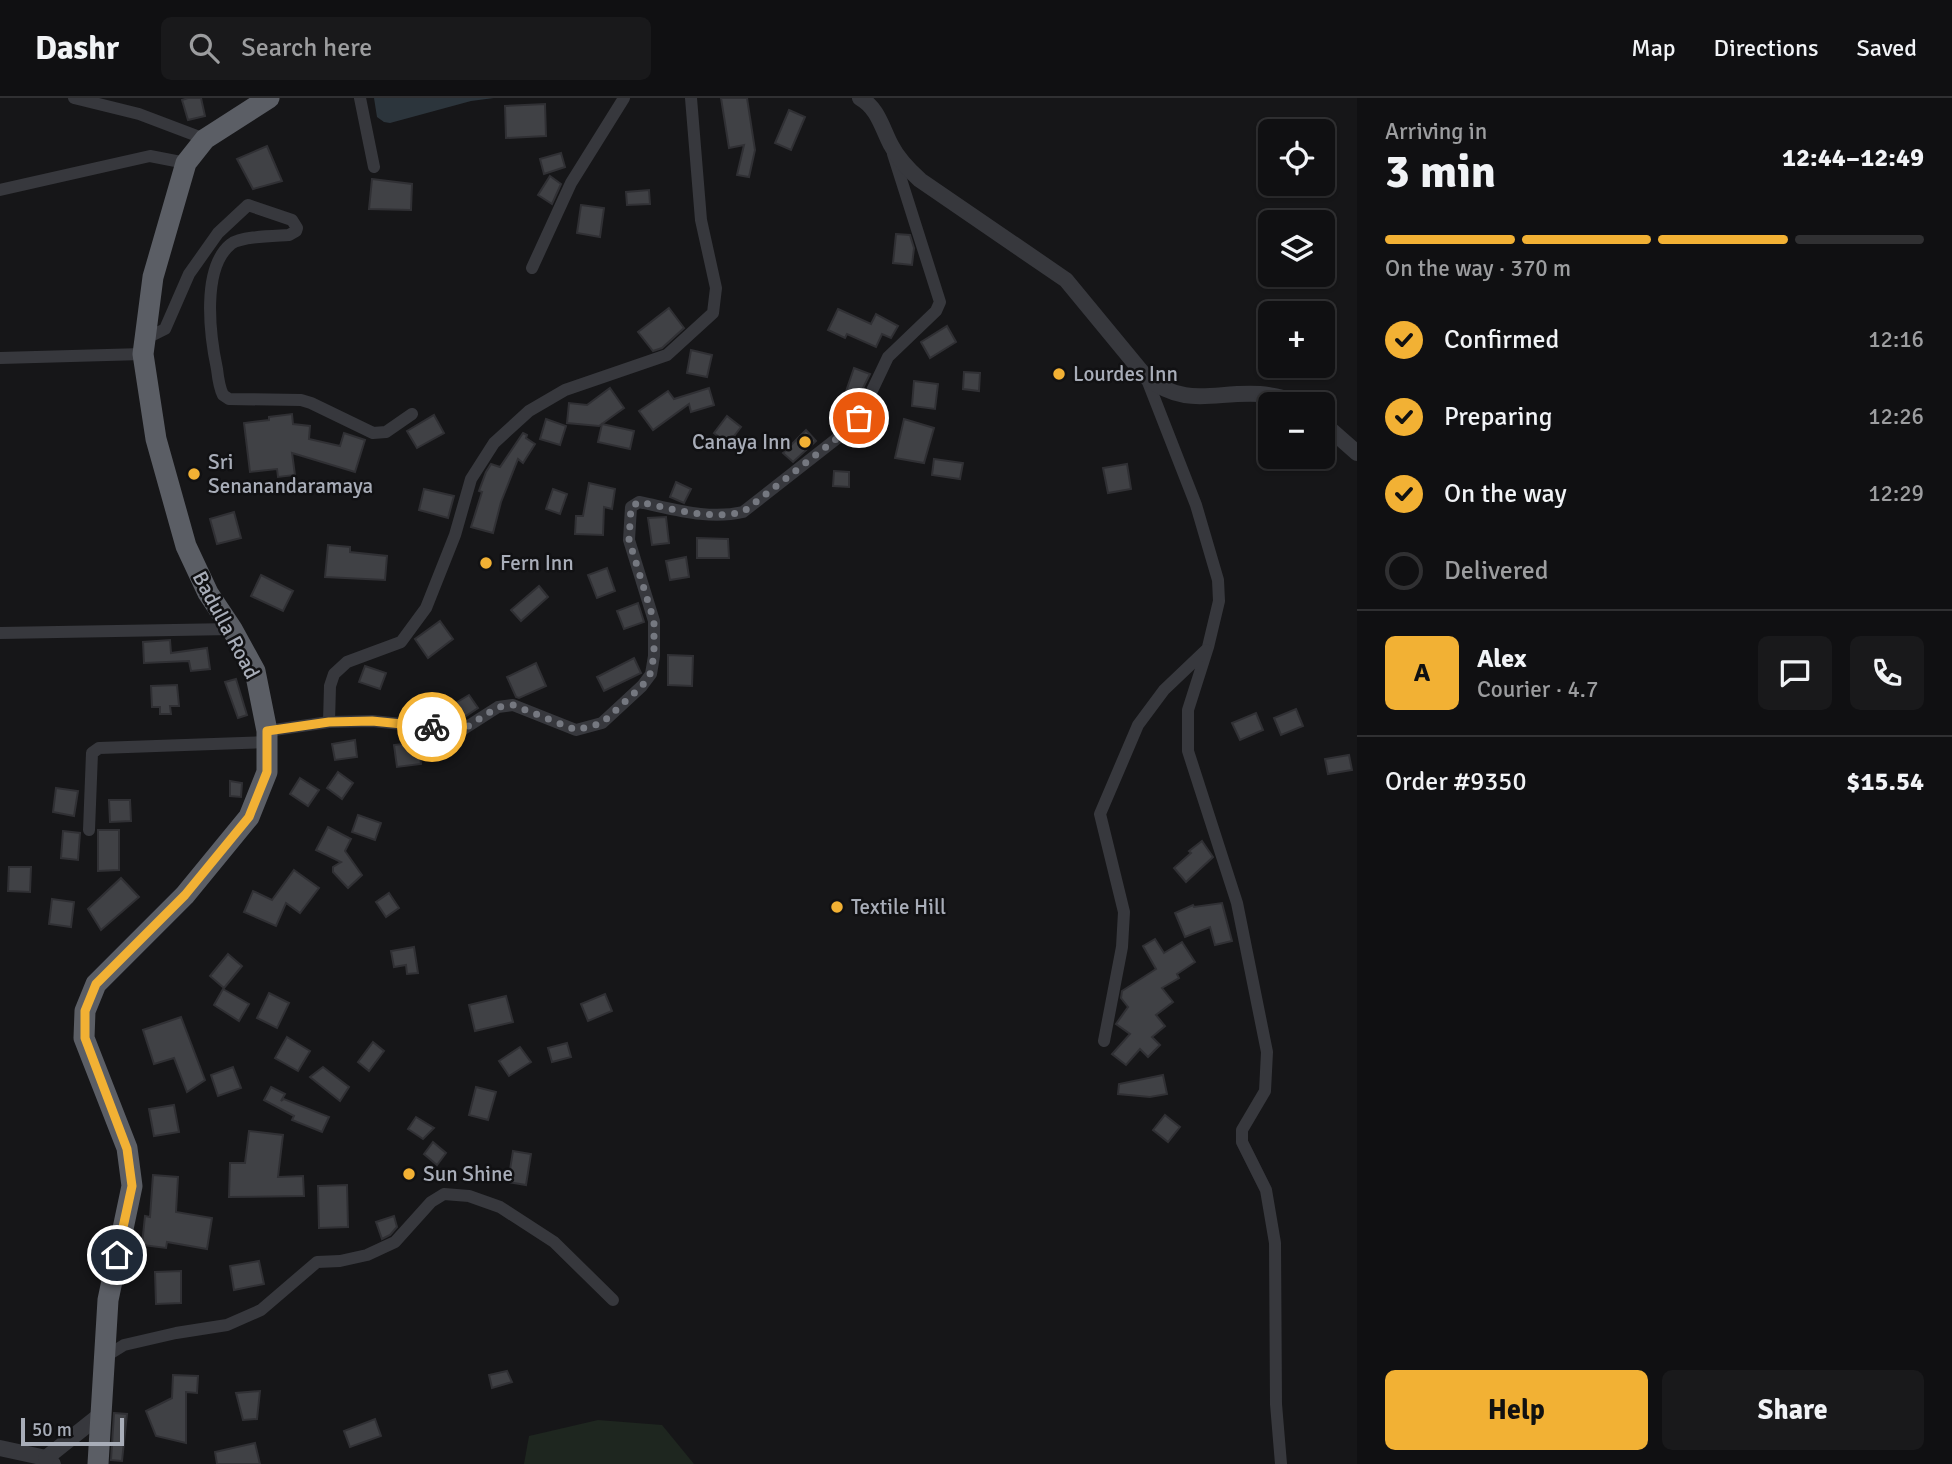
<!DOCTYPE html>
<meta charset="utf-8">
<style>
:root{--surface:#101012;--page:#19191b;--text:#f1f3f6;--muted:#9c9d9f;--line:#303032;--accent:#f2b134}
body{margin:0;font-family:Signika,sans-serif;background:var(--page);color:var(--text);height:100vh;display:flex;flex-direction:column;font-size:26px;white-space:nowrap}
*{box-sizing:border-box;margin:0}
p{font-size:23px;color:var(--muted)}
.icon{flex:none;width:38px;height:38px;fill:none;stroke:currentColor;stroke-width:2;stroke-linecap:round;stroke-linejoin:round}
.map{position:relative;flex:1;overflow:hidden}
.details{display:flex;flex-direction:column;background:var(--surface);width:595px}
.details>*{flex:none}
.buttons{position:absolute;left:1258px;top:21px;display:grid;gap:14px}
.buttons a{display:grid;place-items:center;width:77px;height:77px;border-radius:10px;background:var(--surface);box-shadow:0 2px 5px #0004,0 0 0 2px var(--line);font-size:35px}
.scale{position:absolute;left:21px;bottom:18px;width:103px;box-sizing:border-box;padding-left:7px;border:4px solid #a8adb8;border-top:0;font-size:19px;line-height:24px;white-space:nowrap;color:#a8adb8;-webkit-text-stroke:5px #111113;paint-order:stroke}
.pin{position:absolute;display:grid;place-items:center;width:60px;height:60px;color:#fff;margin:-30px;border:4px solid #fff;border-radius:50%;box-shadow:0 2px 7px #0007}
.courier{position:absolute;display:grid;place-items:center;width:70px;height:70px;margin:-35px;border:5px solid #f2b134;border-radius:50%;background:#fff;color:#222;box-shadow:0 2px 9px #0007}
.head em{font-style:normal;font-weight:700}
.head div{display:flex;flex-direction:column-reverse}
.head{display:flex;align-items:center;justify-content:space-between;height:119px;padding:0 28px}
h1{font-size:46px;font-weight:700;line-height:52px}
.bar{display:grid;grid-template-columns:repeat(4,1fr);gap:10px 7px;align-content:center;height:84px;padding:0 28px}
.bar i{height:9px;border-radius:5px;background:var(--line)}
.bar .current{background:var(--accent)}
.bar p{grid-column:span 4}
.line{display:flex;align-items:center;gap:18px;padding:0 28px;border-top:2px solid var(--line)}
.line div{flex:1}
.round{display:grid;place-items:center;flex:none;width:74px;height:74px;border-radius:10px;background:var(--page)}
ol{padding:0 28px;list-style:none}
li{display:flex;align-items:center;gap:21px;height:77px}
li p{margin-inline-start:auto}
li .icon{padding:7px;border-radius:50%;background:var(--accent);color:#111;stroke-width:4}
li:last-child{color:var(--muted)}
li i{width:38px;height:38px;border:4px solid var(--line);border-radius:50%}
.primary-button{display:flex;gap:14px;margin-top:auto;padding:14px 28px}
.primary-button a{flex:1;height:80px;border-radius:10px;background:var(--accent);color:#111;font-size:28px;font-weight:700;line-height:80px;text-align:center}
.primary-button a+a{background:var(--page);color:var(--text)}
header{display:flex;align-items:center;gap:42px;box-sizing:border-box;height:98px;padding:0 35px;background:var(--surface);border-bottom:2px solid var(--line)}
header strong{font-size:33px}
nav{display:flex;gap:38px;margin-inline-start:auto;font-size:24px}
.search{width:490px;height:63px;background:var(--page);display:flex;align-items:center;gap:18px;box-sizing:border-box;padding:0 24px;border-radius:10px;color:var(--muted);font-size:26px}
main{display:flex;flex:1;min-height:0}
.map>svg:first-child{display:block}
.green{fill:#1e261f}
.water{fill:#2c353c}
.building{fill:#404145;stroke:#303034;stroke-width:2}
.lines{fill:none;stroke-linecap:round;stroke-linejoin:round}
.minor{stroke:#37383d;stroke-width:12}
.tertiary{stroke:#37383d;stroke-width:16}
.trunk{stroke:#5b5e65;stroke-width:21}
.done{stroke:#757880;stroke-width:7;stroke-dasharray:0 12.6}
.route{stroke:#f2b134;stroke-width:9}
.poi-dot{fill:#f2b134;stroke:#111113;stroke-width:2.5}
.labels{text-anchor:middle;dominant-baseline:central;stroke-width:5;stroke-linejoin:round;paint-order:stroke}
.poi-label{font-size:21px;fill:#a8adb8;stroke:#111113;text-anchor:start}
.street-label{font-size:21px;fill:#a8adb8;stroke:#111113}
</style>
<header>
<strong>Dashr</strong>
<div class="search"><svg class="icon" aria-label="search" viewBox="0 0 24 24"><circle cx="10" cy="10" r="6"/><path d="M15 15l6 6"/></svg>Search here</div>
<nav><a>Map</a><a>Directions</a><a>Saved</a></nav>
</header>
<main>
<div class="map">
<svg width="1357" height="1366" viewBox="0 0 1357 1366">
<rect width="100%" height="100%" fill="#161618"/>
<!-- green -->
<path class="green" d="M598,1322L662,1327L694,1366H524L529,1338Z"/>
<!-- water -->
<path class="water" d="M374,0H565H494L471,3L390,25L384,24L377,19Z"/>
<!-- building -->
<g class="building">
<path d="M188,0H201L205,18L188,22L182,2Z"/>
<path d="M721,0H747L755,52L749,79L737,77L744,47L729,50Z"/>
<path d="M545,6L546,38L506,40L505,8Z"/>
<path d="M789,12L805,19L791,52L775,45Z"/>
<path d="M267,48L282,83L253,91L237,61Z"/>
<path d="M561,55L565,69L544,76L540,61Z"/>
<path d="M550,78L561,86L552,106L538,97Z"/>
<path d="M372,81L412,86L411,112L369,111Z"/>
<path d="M649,92L650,106L627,107L626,94Z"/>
<path d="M581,107L604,110L600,139L577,135Z"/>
<path d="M896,136L910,137L914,150L912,167L893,165Z"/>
<path d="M669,210L684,230L662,250L653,253L638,234Z"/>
<path d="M838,211L871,226L876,216L898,228L891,240L882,236L876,249L847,236L845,240L828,232Z"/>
<path d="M947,228L956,244L930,260L921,244Z"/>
<path d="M691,252L712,257L707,279L687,275Z"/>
<path d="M854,270L870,276L849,318L839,314Z"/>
<path d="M964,274L980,275L979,293L963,291Z"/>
<path d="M914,283L938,286L935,311L912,308Z"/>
<path d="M610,290L624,310L599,328L567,325L569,305L587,307Z"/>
<path d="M709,290L714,307L691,314L689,306L653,332L639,313L668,293L674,301Z"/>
<path d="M292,316L293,326L310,328L309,341L340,348L344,335L365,342L355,374L292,355L295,377L278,379L277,371L250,374L244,325L269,322V319Z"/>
<path d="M434,317L444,335L417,350L407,333Z"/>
<path d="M727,318L741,329L728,346L714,335Z"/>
<path d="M546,321L566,328L560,347L540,341Z"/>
<path d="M904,321L934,330L924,365L895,360Z"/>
<path d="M602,326L634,333L630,351L598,344Z"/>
<path d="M806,332L816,343L793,364L783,355Z"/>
<path d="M523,335L527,337L526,340L535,346L523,365L518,361L501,404L493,435L471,429L482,394L479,393L486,374L491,366L500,369Z"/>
<path d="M934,361L963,365L960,381L932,377Z"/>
<path d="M1127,366L1131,391L1108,395L1103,370Z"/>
<path d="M834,373L849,374V389L833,388Z"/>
<path d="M676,384L691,391L684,405L670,399Z"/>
<path d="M589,385L615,391L612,411L604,409L603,437L575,436L576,418H583Z"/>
<path d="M424,391L454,398L448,420L419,412Z"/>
<path d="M553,391L567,396L560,416L546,411Z"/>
<path d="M234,414L241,440L217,446L210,421Z"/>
<path d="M666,419L669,445L652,447L648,420Z"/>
<path d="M697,440L728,441L729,460H697Z"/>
<path d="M328,447L350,449V454L387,458L385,482L325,479Z"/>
<path d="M686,459L689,479L670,482L666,463Z"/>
<path d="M607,470L615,493L597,500L588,477Z"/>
<path d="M261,477L293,493L283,513L251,498Z"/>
<path d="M539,488L548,499L521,523L511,512Z"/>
<path d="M638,505L644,524L624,531L617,513Z"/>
<path d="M440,523L453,541L428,560L415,541Z"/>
<path d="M170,542L171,555L207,550L210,571L191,573L189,563L144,565L143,544Z"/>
<path d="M668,557L693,558L692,588L668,587Z"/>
<path d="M634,560L641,575L604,593L597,579Z"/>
<path d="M536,565L546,588L519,600L516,599L507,579Z"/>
<path d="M365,568L386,575L380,591L359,584Z"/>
<path d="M236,581L247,617L238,620L225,584Z"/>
<path d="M177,587L179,608H170L171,616H160V609H152L151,588Z"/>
<path d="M469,597L478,610L463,620L454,606Z"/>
<path d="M1296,611L1303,628L1281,637L1274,620Z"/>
<path d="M1256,615L1263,632L1240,642L1232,625Z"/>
<path d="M355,642L357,659L335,662L332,646Z"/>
<path d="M418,644L421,666L397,669L394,647Z"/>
<path d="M1349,657L1352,672L1328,676L1325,661Z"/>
<path d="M338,674L353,685L342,701L327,690Z"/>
<path d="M300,680L319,692L308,708L290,696Z"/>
<path d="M230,683L242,685L241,699L230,698Z"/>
<path d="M56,690L78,693L74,718L53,714Z"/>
<path d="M109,702H130L131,723L110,724Z"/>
<path d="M358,717L381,725L375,742L352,734Z"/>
<path d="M328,729L351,741L345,753L362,777L348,790L333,774V769L341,764L316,752Z"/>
<path d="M98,732H119V772L98,773Z"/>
<path d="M63,733L80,735L78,762L61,760Z"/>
<path d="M1202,743L1213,759L1186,784L1174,770L1191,755L1189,753Z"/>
<path d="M9,769H31L30,794L8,793Z"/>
<path d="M294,772L319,790L300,815L286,805L276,828L244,814L253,793L272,802Z"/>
<path d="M121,780L139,799L101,832L88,811Z"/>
<path d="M389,795L399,810L386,819L376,804Z"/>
<path d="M52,801L74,804L71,829L49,826Z"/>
<path d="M1222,805L1232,843L1215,847L1210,829L1185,839L1175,815L1193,807L1194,809Z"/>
<path d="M1155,841L1164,855L1182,844L1195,864L1177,876L1179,880L1162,890L1173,904L1156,917L1165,928L1152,939L1160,947L1148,959L1140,951L1126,967L1112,956L1130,936L1116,926L1128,909L1121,900L1122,893L1156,871L1143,848Z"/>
<path d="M414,849L418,875L407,876L406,867L394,869L391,853Z"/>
<path d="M228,856L242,868L224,890L210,878Z"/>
<path d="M223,891L249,906L239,923L214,907Z"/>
<path d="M269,895L289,905L277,930L257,920Z"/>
<path d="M605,896L612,913L588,923L581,906Z"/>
<path d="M506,898L513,924L475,933L469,907Z"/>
<path d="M181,919L205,982L187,994L174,960L154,966L143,932Z"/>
<path d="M287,939L310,953L298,973L275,960Z"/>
<path d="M373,944L384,953L369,973L358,964Z"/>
<path d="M567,945L571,959L552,964L548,950Z"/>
<path d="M520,949L531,964L509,978L499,963Z"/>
<path d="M233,969L241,990L218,998L211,977Z"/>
<path d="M323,969L349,989L340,1003L310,979Z"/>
<path d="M1163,977L1167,996L1150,999L1118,996L1119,986Z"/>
<path d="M271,989L285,996L281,1003L284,1001L329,1019L322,1034L292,1022L294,1018L264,1002Z"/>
<path d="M476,989L496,994L488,1022L469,1017Z"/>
<path d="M174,1007L179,1034L154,1038L149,1011Z"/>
<path d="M1165,1017L1180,1029L1168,1044L1153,1032Z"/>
<path d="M416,1019L434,1030L423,1041L408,1031Z"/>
<path d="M249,1033L283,1037L278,1079L303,1078L304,1098L229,1099L230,1065H245Z"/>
<path d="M433,1044L446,1055L437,1067L424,1056Z"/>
<path d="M513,1053L531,1056L526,1087L508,1084Z"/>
<path d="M153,1077L178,1079L176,1114L212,1120L207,1151L167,1144L166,1150L142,1147L145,1118L150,1119Z"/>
<path d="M347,1087L348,1129L319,1130L318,1088Z"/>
<path d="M394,1118L397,1129L390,1137L382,1141L376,1124Z"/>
<path d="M259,1163L264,1186L234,1192L230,1168Z"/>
<path d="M181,1173V1205L156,1206L155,1174Z"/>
<path d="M507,1273L512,1284L492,1290L489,1277Z"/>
<path d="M173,1277L198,1278L197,1295L186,1294V1345L156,1338L146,1313L172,1300Z"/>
<path d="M260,1293L257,1321L243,1322L236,1295Z"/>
<path d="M114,1315L127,1316L122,1363L111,1362Z"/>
<path d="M375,1321L381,1338L350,1349L344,1333Z"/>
<path d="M255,1345L260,1366H217L215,1354Z"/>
</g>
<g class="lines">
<!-- minor -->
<g class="minor">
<path d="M74,0L139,16L205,41"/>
<path d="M360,0L374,69"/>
<path d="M0,92L150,58L186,65"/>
<path d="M532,170L571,85L624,0"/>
<path d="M145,241L165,231L189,176L218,135L248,107L292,122L297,130L296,133L289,137C275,138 242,138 231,146C201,170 210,238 217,271C218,280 219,289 223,297L229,301L301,302L311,305L373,335L386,334L412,316"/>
<path d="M0,260L143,256"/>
<path d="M1146,279L1196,407L1218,482L1219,503L1208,549L1188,612V653L1237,805L1267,954L1265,993L1242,1032V1044L1266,1092L1275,1145L1276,1306L1281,1366"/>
<path d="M0,535L232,531"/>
<path d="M329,624L330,588L334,576L347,564L401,544L426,510L455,437L471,381L494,345L529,313L565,292L667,257L713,215L716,190L701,122L691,0"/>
<path d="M267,633L329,624L372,623L462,632L498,609L513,607L576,632L602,625L642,588L651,576L654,558V523L629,442L631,409L639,404C674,411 708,422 743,414L849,331L859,320L888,259L936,213L940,204L893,56"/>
<path d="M89,732L92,655L99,650L267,644"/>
<path d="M1104,943L1122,849L1124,814L1100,716L1138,627L1164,592L1206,552"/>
<path d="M103,1260L124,1247L176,1235L227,1227L261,1212L317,1164L340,1163L367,1157L395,1144L431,1104L444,1096L469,1098L500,1109L554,1144L613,1202"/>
</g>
<!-- tertiary -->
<g class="tertiary">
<path d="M860,0C878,10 882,30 891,47C898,61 908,71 920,82L1066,182L1146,279C1187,311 1214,293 1260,296C1273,297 1286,301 1298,303L1302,306"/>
<path d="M1323,325L1357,355"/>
<path d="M0,1350L46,1360L53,1366"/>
<path d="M46,1360L100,1317"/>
</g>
<!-- trunk -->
<path class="trunk" d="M98,1366L108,1202L132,1088L127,1050L84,940L85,913L96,886L185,797L249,719L267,674V633L255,573L232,531L208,495L186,448L156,341L143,256L145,241L153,179L186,65L205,41L269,0"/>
</g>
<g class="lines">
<!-- done -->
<path class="done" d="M432,629L462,632L498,609L513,607L576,632L602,625L642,588L650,576L654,558V523L629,442L631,409L639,404C674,411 708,422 743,414L849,331L859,320"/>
<!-- route -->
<path class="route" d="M117,1157L132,1088L127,1051L85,940V913L96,886L185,797L249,719L267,674V633L329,624L372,623L432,629"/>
</g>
<!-- markers -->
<g class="poi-dot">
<circle cx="1059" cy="276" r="7"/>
<circle cx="805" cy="344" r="7"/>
<circle cx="194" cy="376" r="7"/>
<circle cx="486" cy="465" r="7"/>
<circle cx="837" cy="809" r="7"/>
<circle cx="409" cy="1076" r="7"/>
</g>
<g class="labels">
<!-- poi labels -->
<g class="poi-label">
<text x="1073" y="276">Lourdes Inn</text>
<text x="791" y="344" text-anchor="end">Canaya Inn</text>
<text x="208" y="364">Sri<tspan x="208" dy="24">Senanandaramaya</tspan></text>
<text x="500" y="465">Fern Inn</text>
<text x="851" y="809">Textile Hill</text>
<text x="423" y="1076">Sun Shine</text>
</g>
<!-- street labels -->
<g class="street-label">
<text transform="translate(226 527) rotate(62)">Badulla Road</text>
</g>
</g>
</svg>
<div class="buttons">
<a><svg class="icon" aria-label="locate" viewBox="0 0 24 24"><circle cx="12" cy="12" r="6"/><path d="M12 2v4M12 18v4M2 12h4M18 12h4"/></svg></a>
<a><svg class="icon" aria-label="layers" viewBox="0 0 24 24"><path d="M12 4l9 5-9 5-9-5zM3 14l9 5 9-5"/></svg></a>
<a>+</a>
<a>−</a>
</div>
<div class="scale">50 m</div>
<div class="pin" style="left:859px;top:320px;background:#ea580c"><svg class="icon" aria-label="bag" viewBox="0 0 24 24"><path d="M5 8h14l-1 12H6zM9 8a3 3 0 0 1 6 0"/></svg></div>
<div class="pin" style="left:117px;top:1157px;background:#1f2937"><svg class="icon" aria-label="home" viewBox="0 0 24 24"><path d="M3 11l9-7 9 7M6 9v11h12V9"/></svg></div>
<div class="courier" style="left:432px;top:629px"><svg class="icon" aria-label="bike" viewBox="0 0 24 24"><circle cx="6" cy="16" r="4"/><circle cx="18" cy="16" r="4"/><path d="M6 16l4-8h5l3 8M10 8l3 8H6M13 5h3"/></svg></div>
</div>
<section class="details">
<div class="head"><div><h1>3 min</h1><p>Arriving in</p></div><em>12:44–12:49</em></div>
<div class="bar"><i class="current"></i><i class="current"></i><i class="current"></i><i></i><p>On the way · 370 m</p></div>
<ol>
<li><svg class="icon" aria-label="check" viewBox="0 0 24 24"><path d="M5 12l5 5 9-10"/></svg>Confirmed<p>12:16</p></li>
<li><svg class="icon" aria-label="check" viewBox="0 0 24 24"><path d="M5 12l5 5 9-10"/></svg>Preparing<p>12:26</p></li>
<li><svg class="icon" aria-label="check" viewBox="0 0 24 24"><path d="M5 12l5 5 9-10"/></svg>On the way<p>12:29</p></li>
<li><i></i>Delivered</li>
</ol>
<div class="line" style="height:126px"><b class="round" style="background:var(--accent);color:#111">A</b><div><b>Alex</b><p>Courier · 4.7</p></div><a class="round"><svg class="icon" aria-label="chat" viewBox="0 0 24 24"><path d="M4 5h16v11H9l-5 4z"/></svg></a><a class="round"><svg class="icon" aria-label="phone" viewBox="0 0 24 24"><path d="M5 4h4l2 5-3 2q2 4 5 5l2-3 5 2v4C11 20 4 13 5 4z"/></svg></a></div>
<div class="line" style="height:91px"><div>Order #9350</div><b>$15.54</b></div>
<div class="primary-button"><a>Help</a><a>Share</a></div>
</section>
</main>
